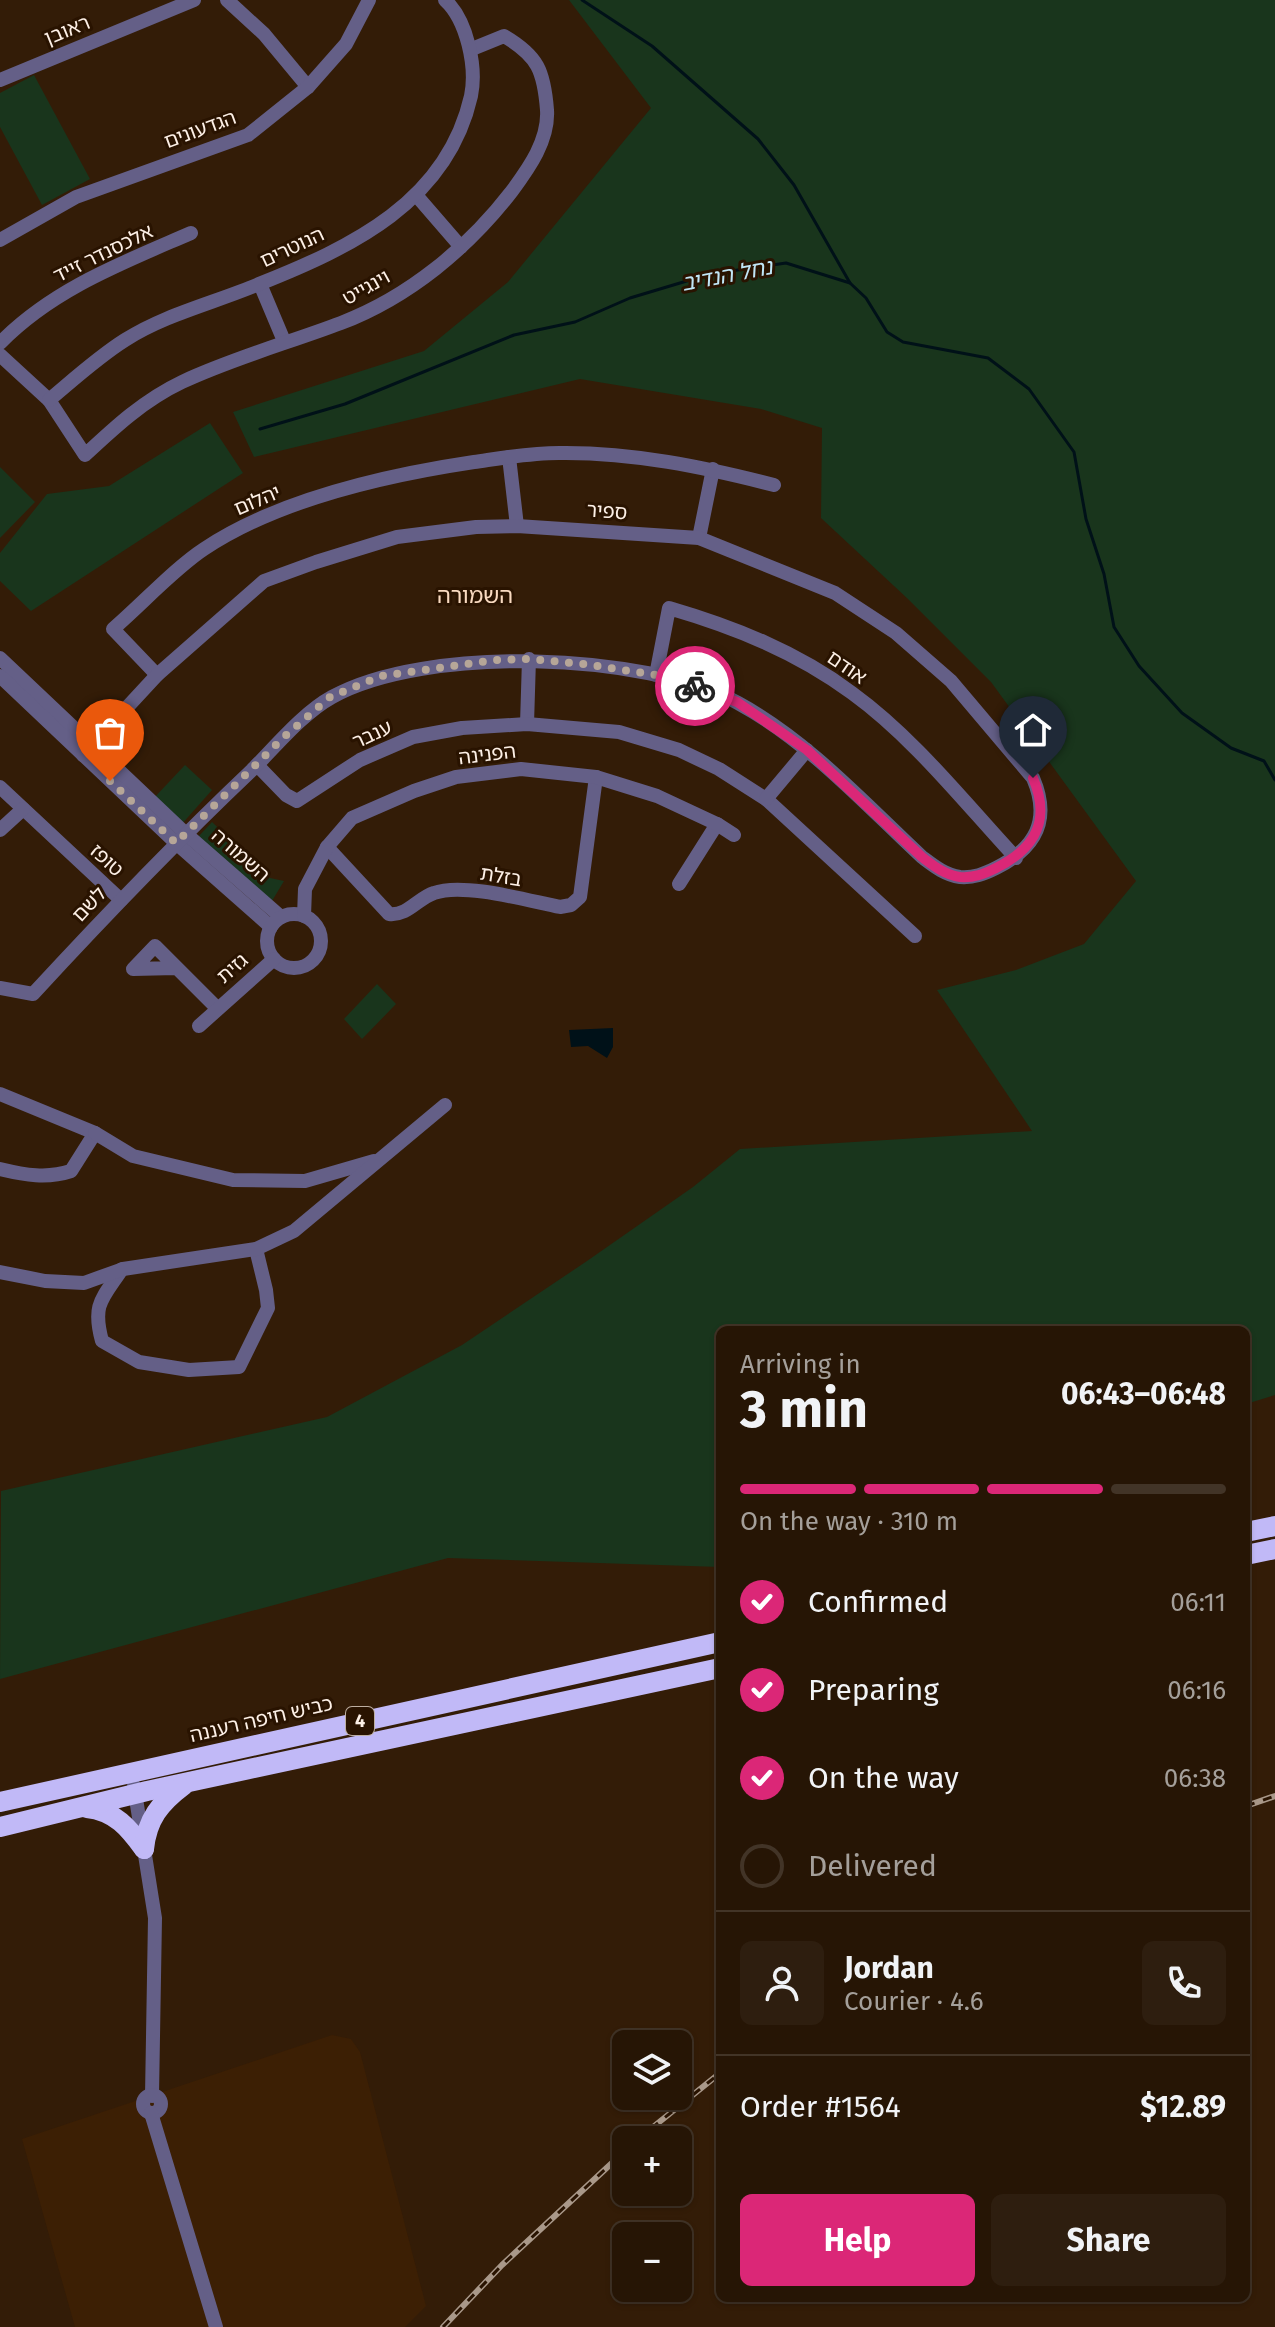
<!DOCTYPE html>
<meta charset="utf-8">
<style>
:root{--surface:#261505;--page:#2e1e0f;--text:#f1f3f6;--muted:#a49f9a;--line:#423427;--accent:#db2777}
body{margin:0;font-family:"Fira Sans","Noto Sans Hebrew",sans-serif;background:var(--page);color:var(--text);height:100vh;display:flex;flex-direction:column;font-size:30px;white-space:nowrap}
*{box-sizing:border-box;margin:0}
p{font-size:26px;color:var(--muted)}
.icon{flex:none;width:44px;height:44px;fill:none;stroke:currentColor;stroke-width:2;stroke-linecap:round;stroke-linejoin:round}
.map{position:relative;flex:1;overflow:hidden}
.panel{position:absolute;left:716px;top:1326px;width:534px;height:976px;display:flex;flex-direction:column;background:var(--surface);border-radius:12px;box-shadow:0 2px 6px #0004,0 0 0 2px var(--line)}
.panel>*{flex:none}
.tools{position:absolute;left:612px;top:2030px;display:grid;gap:16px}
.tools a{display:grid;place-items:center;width:80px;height:80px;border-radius:12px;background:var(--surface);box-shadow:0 2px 6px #0004,0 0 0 2px var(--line);font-size:40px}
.pin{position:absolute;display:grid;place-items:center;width:68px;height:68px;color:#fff;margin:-82px -34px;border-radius:50% 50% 50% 0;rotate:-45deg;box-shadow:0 0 8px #0007}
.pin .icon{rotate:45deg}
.courier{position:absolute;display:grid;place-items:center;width:80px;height:80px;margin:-40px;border:6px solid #db2777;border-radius:50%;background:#fff;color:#222;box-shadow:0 2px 10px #0007}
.head em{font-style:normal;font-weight:700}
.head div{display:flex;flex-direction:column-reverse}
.head{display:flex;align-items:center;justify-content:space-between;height:136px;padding:0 24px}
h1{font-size:52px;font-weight:700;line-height:60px}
.bar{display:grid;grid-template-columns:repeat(4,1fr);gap:12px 8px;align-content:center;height:96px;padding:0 24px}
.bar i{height:10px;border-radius:6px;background:var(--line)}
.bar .current{background:var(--accent)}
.bar p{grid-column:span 4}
.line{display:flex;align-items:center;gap:20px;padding:0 24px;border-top:2px solid var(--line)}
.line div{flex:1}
.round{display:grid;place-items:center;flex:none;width:84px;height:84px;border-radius:12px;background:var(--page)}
ol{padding:0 24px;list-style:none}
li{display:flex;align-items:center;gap:24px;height:88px}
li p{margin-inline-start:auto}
li .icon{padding:8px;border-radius:50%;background:var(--accent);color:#fff;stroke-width:4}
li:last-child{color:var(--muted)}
li i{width:44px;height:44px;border:4px solid var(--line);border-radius:50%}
.button{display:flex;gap:16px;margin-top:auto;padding:16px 24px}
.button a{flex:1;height:92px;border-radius:12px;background:var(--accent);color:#fff;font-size:32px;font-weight:700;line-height:92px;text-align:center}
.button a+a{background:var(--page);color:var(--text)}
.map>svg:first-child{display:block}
.built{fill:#3c1f04}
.green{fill:#19351c}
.water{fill:#001118}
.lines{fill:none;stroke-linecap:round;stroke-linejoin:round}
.stream{stroke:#001118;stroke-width:3}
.minor{stroke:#645f87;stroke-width:14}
.highway{stroke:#c1b9f7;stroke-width:20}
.rail-casing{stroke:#a99889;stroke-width:6}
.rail{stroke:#291300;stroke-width:3;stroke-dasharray:9;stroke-linecap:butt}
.done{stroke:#b6a698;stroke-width:8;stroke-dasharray:0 14.4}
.route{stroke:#db2777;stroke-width:10}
.labels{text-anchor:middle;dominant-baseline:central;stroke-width:6;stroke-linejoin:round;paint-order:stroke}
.shield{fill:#291300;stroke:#bdaea1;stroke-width:2}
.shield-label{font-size:18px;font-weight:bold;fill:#fdf0e6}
.street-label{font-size:20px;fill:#fdf0e6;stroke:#291300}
.water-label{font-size:22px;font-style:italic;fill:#c0e6f6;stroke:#291300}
.neighbourhood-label{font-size:22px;fill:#f9dac0;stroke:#291300}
</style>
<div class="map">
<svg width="1275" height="2327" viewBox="0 0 1275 2327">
<rect width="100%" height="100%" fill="#331c07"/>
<!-- built -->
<path class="built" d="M332,2035L351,2039L360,2052L426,2306L405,2327H75L22,2139Z"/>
<!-- green -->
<g class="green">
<path d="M569,0H1275V1395L1246,1404V1330H720V1567L448,1558L0,1679L1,1491L327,1417L462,1345L587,1261L693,1187L740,1149L1032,1131L937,990L1016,970L1084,944L1136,881L991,682L908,599L821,518L822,428L761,409L580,379L254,457L233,412L424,351L508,282L651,108Z"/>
<path d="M34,75L90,179L42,205L0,127V93Z"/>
<path d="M210,423L243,473L31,611L0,581V553L47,494L109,486Z"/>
<path d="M0,467L35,502L0,538Z"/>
<path d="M185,765L212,790L181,825L153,799Z"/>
<path d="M212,822L270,878L284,881L269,906L197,838Z"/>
<path d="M377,984L396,1004L362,1039L344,1019Z"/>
</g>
<!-- water -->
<path class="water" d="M613,1028V1047L607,1058L588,1046L571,1047L569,1030Z"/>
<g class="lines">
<!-- stream -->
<g class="stream">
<path d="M582,0L652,46L758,139L794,185L850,283"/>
<path d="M260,429L345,404L514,335L575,322L630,298L710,274L786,263L850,283L866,298L887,332L903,342L988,358L1029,389L1074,452L1086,519L1104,574L1114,627L1139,666L1182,713L1231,748L1264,761L1275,780"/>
</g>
<!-- minor -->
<g class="minor">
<path d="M227,0L264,34L308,87"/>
<path d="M0,80L194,0"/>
<path d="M416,195L461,247"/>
<path d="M0,240L76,197L248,135L308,87L346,44L369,0"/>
<path d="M260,284L284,341"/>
<path d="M0,343C53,289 122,263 191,233"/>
<path d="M0,355L49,400L85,455C115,427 144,400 182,382C233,358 288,343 341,323C409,297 468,248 512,191C529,168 549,140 547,110C544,71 538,56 504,36L472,49"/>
<path d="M49,400C73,380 98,357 125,340C166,314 214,303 259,284C352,247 447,202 471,96C477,67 467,20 445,0"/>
<path d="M509,457L517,526"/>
<path d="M699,538L713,469"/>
<path d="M0,658L185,833L281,917"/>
<path d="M157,675L113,629C141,605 175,568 204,549C279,499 387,475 474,462C502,458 530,453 559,453C632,452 704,467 774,485"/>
<path d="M656,675L669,608C734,627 797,652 852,693C914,738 964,802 1016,858"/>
<path d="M0,676L176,843L271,927"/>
<path d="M527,724L529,659"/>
<path d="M257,765L286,795L297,801L360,760L413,737L462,728L527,724L619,732L679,750L719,769L766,799L915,936"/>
<path d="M0,787L121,900"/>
<path d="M766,799L807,750"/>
<path d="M0,830L23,809"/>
<path d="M327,847L389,914C408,916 418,898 434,893C463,882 529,901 560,907L571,905L580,897L596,777"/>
<path d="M679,884L717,824"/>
<circle cx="294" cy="941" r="27"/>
<path d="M304,916L305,889L327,847L352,818L414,791L456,777L521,769L596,777L657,796L717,824L734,835"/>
<path d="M176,968L133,969L155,946L217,1008"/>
<path d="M0,988L33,994C104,917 176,842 252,770C276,746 303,713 332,697C426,645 644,652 738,703C808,741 864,803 922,857C934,866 945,875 960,877C974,878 984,874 996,868C1036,848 1051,820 1033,778L951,681L896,633L835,593L699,538L517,526L476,527L397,537L316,562L264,581L157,675L83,755"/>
<path d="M199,1026L274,959"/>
<path d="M0,1094L95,1133L71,1171C47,1179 25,1175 0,1169"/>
<path d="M95,1133L133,1156L233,1180L305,1181L374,1161"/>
<path d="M122,1269C102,1299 92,1304 102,1341L139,1362L189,1370L239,1367L268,1308L266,1290L256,1249"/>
<path d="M0,1272L45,1281L84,1283L123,1269L256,1249L294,1231L445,1105"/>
<path d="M134,1786L155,1918L152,2096"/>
<circle cx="152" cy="2104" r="9"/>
<path d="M151,2113L216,2327"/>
</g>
<!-- highway -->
<g class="highway">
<path d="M1246,1532L1275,1526"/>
<path d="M1246,1555L1275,1549"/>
<path d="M0,1802L720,1642"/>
<path d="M87,1808C115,1811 129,1828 144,1849"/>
<path d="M0,1827L147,1791L720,1668"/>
<path d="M144,1849C147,1819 160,1803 184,1785"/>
</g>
<!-- rail casing -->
<g class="rail-casing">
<g id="rail">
<path d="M1246,1806L1275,1796"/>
<path d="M637,2140L720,2073"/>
<path d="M443,2327L502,2265L626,2150"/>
</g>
</g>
<!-- rail -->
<use href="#rail" class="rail"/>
</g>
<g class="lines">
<!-- done -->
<path class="done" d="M110,781L176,843L284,737L330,697L381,676L496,660L529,659L584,664L656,675L695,686"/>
<!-- route -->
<path class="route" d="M695,686L737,702L807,750L922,857C934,866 945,875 960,877C974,878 984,874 996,868C1036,848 1051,820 1033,778"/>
</g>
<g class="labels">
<!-- shield labels -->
<rect class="shield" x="346" y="1707" width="28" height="28" rx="6"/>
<g class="shield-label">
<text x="360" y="1721">4</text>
</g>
<!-- street labels -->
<g class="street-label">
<text transform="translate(67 30) rotate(-22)">ראובן</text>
<text transform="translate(200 129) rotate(-20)">הגדעונים</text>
<text transform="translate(292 247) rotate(-25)">הנוטרים</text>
<text transform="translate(103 253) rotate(-26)">אלכסנדר זייד</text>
<text transform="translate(366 287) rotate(-29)">וינגייט</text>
<text transform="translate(257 500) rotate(-23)">יהלום</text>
<text transform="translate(607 511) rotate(4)">ספיר</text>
<text transform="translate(847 667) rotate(34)">אודם</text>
<text transform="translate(372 734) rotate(-25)">ענבר</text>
<text transform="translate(487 754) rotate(-7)">הפנינה</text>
<text transform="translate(241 855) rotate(41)">השמורה</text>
<text transform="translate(107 860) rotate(43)">טופז</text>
<text transform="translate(501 876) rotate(9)">בזלת</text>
<text transform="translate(89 904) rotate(-47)">לשם</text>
<text transform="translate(232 968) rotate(-41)">גזית</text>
<text transform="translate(261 1719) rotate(-13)">כביש חיפה רעננה</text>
</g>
<!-- water labels -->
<g class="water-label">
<text transform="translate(727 275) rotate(-11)">נחל הנדיב</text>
</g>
<!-- neighbourhood labels -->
<g class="neighbourhood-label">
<text x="475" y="595">השמורה</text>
</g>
</g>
</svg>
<div class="tools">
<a><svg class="icon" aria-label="layers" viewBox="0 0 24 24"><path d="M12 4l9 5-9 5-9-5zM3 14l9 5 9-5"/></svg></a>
<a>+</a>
<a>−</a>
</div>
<div class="pin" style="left:110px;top:781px;background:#ea580c"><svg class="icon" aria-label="bag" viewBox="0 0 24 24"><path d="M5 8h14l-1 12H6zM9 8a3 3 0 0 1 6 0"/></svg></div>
<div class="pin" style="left:1033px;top:778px;background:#1f2937"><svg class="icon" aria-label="home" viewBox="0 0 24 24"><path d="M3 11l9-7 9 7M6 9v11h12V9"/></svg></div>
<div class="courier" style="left:695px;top:686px"><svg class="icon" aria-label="bike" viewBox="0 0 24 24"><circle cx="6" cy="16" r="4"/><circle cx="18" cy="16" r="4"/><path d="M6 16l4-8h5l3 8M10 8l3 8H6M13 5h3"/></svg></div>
<section class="panel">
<div class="head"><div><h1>3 min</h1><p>Arriving in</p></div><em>06:43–06:48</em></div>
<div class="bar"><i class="current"></i><i class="current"></i><i class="current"></i><i></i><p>On the way · 310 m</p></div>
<ol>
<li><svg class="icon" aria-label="check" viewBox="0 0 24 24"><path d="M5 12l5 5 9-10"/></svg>Confirmed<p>06:11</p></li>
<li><svg class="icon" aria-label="check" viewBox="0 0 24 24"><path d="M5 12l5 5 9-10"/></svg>Preparing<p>06:16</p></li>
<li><svg class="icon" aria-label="check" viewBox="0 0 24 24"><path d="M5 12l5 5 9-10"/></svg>On the way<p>06:38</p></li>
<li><i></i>Delivered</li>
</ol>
<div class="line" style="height:144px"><a class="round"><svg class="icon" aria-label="person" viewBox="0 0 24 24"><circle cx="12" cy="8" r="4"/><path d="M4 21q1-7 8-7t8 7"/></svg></a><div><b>Jordan</b><p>Courier · 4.6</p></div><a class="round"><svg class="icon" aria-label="phone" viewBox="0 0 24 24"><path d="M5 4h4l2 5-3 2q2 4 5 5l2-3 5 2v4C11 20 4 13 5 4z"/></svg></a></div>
<div class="line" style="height:104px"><div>Order #1564</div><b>$12.89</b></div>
<div class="button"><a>Help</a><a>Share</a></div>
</section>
</div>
